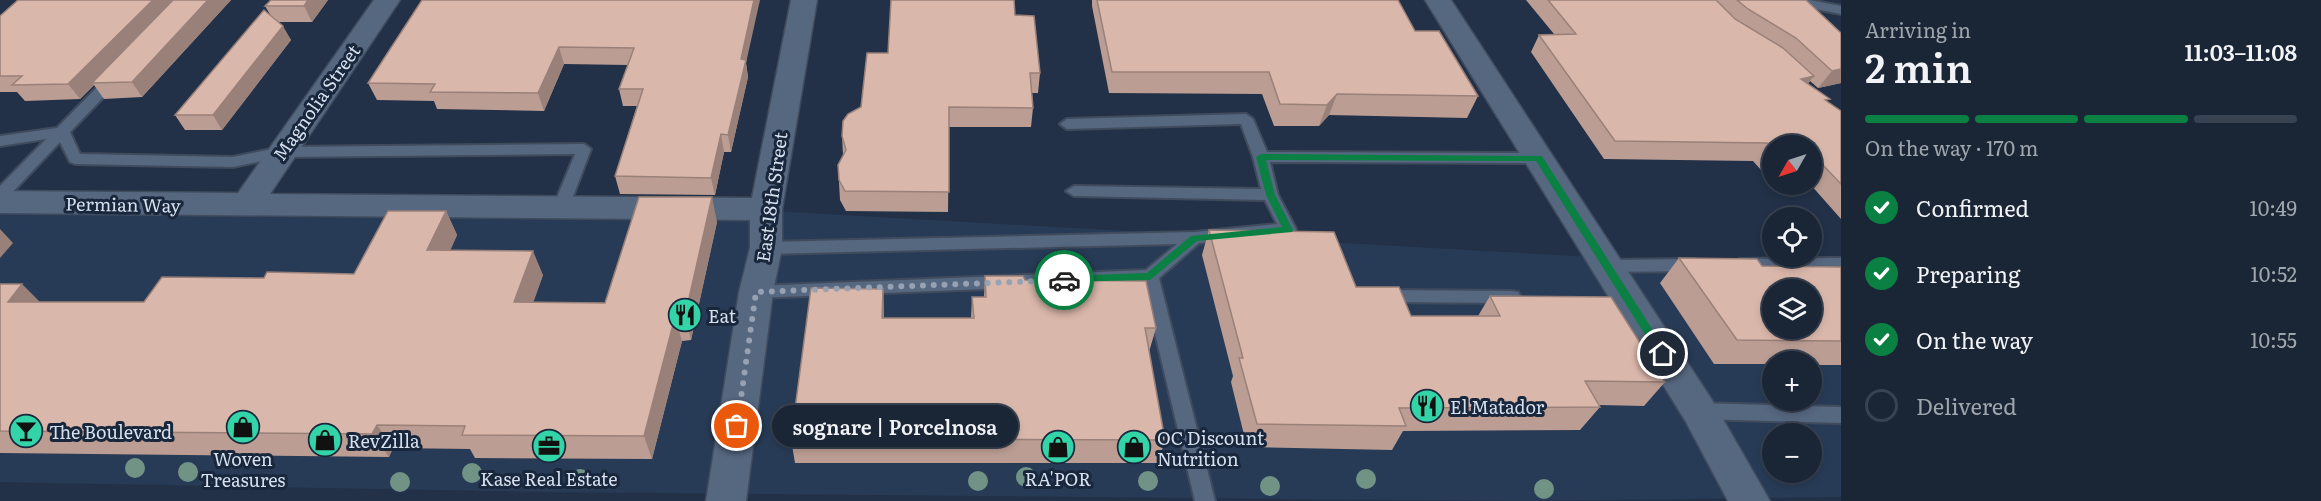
<!DOCTYPE html>
<meta charset="utf-8">
<style>
:root{--surface:#1a2535;--page:#273141;--text:#f1f3f6;--muted:#9fa5ad;--line:#384250;--accent:#0b8043}
body{margin:0;font-family:Literata,serif;background:var(--page);color:var(--text);height:100vh;display:flex;flex-direction:column;font-size:22px;white-space:nowrap}
*{box-sizing:border-box;margin:0}
p{font-size:20px;color:var(--muted)}
.icon{flex:none;width:33px;height:33px;fill:none;stroke:currentColor;stroke-width:2;stroke-linecap:round;stroke-linejoin:round}
.map{position:relative;flex:1;overflow:hidden}
.drawer{display:flex;flex-direction:column;background:var(--surface);width:480px}
.drawer>*{flex:none}
.needle{width:39px;rotate:231deg}
.buttons{position:absolute;left:1762px;top:135px;display:grid;gap:12px}
.buttons a{display:grid;place-items:center;width:60px;height:60px;border-radius:50%;background:var(--surface);box-shadow:0 3px 9px #0003,0 0 0 2px var(--line);font-size:30px}
.pin{position:absolute;display:grid;place-items:center;width:51px;height:51px;color:#fff;margin:-26px;border:3px solid #fff;border-radius:50%;box-shadow:0 2px 6px #0007}
.courier{position:absolute;display:grid;place-items:center;width:60px;height:60px;margin:-30px;border:4px solid #0b8043;border-radius:50%;background:#fff;color:#222;box-shadow:0 2px 8px #0007}
.bubble{position:absolute;height:42px;border-radius:21px;background:var(--surface);box-shadow:0 3px 9px #0003,0 0 0 2px var(--line);font-size:20px;font-weight:600;line-height:42px;text-align:center}
.head em{font-style:normal;font-weight:600}
.head div{display:flex;flex-direction:column-reverse}
.head{display:flex;align-items:center;justify-content:space-between;height:102px;padding:0 24px}
h1{font-size:39px;font-weight:600;line-height:45px}
.bar{display:grid;grid-template-columns:repeat(4,1fr);gap:9px 6px;align-content:center;height:72px;padding:0 24px}
.bar i{height:8px;border-radius:4px;background:var(--line)}
.bar .on{background:var(--accent)}
.bar p{grid-column:span 4}
ol{padding:0 24px;list-style:none}
li{display:flex;align-items:center;gap:18px;height:66px}
li p{margin-inline-start:auto}
li .icon{padding:6px;border-radius:50%;background:var(--accent);color:#fff;stroke-width:4}
li:last-child{color:var(--muted)}
li i{width:33px;height:33px;border:3px solid var(--line);border-radius:50%}
main{display:flex;flex:1;min-height:0}
.map>svg:first-child{display:block}
.built{fill:#283b56;fill-rule:evenodd}
.lines{fill:none;stroke-linecap:round;stroke-linejoin:round}
.lane-casing{stroke:#404c5e;stroke-width:4}
.street-casing{stroke:#404c5e;stroke-width:3}
.lane{fill:#566780;fill-rule:evenodd}
.street{fill:#566780;fill-rule:evenodd}
.tree{fill:#719386}
.wall{fill:#bb9d93}
.shaded-wall{fill:#998078}
.building{fill:#dab7ab;stroke:#998078;stroke-width:1.5;fill-rule:evenodd}
.route{fill:#0b8043}
.done{stroke:#96a2b3;stroke-width:6;stroke-dasharray:0 10.8}
.labels{text-anchor:middle;dominant-baseline:central;stroke-width:6;stroke-linejoin:round;paint-order:stroke}
.street-label{font-size:18px;fill:#d5dfed;stroke:#18273c}
.poi-label{font-size:18px;fill:#d5dfed;stroke:#18273c;text-anchor:start}
</style>
<main>
<div class="map">
<svg width="1841" height="501" viewBox="0 0 1841 501">
<rect width="100%" height="100%" fill="#223147"/>
<!-- built -->
<path class="built" d="M0,204L734,209L1841,271V497L1526,501L545,492L0,482ZM1773,290H1812V328H1773ZM1773,362H1812V400H1773ZM1773,434H1812V472H1773Z"/>
<g class="lines">
<!-- lane casing -->
<g class="lane-casing">
<g id="lane">
<path d="M1784,0H1809L1841,6V14L1790,4Z"/>
<path d="M115,73L122,77L120,80L70,132L80,154L233,157L281,147L584,144L591,149L569,207L561,212L553,207L575,154L281,157L233,167L75,164L70,162L60,142L6,199L0,200V186L46,139L0,146V136L57,128L110,74Z"/>
<path d="M1246,114L1253,119L1267,152L1539,153L1547,158L1539,163L1270,162L1278,195L1296,229L1294,233L1199,243L1159,278L1215,501H1195L1143,283L756,298L750,297L747,292L750,287L756,286L1146,270L1177,244L766,254L758,248L766,242L1195,232L1277,224L1265,200L1074,196L1066,191L1074,186L1261,189L1253,157L1241,124L1067,129L1060,124L1067,119Z"/>
<path d="M1841,258V270L1739,271L1731,265L1739,259Z"/>
<path d="M1695,259L1703,265L1695,271L1606,272L1598,266L1606,260Z"/>
<path d="M1382,290L1512,291L1518,292L1521,297L1518,302L1512,303L1382,302L1376,301L1373,296L1376,291Z"/>
<path d="M1699,403L1841,407V423L1699,419L1692,417L1689,411L1692,405Z"/>
</g>
</g>
<!-- street casing -->
<g class="street-casing">
<g id="street">
<path d="M374,0H400L270,194L752,198L791,0H817L782,209V248L773,292L746,501H706L739,292L750,248V220L0,213V191L238,193Z"/>
<path d="M1425,0H1451L1712,400L1770,501H1728L1686,422Z"/>
</g>
</g>
<!-- lane -->
<use href="#lane" class="lane"/>
<!-- street -->
<use href="#street" class="street"/>
</g>
<!-- trees -->
<g class="tree">
<circle cx="135" cy="468" r="10"/>
<circle cx="188" cy="472" r="10"/>
<circle cx="472" cy="473" r="10"/>
<circle cx="1026" cy="477" r="10"/>
<circle cx="580" cy="479" r="10"/>
<circle cx="1366" cy="479" r="10"/>
<circle cx="978" cy="481" r="10"/>
<circle cx="1148" cy="481" r="10"/>
<circle cx="400" cy="482" r="10"/>
<circle cx="1270" cy="486" r="10"/>
<circle cx="1544" cy="489" r="10"/>
</g>
<!-- wall -->
<g class="wall">
<path d="M231,0L142,97L104,99L94,85L80,99L25,101L17,92H0V16Z"/>
<path d="M328,0L312,22H278L291,40L222,130H185L175,115L271,16L265,6Z"/>
<path d="M422,0L746,63L748,77L731,152H724L715,195L620,194L615,176L637,106H623L619,89L628,65L564,64L544,111L437,109L434,101L377,100L368,83Z"/>
<path d="M1092,0H1398L1415,31L1478,96L1467,118L1329,115L1319,126H1274L1262,94L1109,93L1092,6Z"/>
<path d="M1526,0H1806L1841,83L1818,88L1810,81L1808,84L1828,102L1841,111V219L1810,184H1812V146H1773V180H1770L1753,161L1604,159L1531,52L1539,35L1554,34Z"/>
<path d="M1015,15L1040,73L1038,93H1032L1033,108L1031,127H949L948,212L846,211L840,200L838,165L843,155L842,136L861,107L888,53Z"/>
<path d="M446,211L457,235L450,250L543,275L533,302L605,303L717,222L691,340L682,341L652,459L475,458L470,449L393,448L389,457L0,453V284L39,302H144L264,278L354,274Z"/>
<path d="M1209,230L1356,287L1411,316H1478L1490,296L1665,382L1644,406L1599,405L1600,407L1580,430L1403,431L1392,450L1247,447L1231,382L1233,376L1202,255Z"/>
<path d="M1679,258L1762,266L1841,267V365H1812V362H1773V364H1714L1660,283Z"/>
<path d="M985,276L1025,280L1156,328L1149,352L1165,440L1158,463H795L791,439L883,289L884,318H971L972,297H984Z"/>
</g>
<!-- shaded-wall -->
<g class="shaded-wall">
<path d="M153,0H177L92,83L94,85L80,99L68,84Z"/>
<path d="M208,0H231L142,97L132,82Z"/>
<path d="M308,0H328L312,22L304,6Z"/>
<path d="M754,0H760L746,63L748,77L731,152L728,135L741,59Z"/>
<path d="M283,26L291,40L222,130L213,115Z"/>
<path d="M559,47L564,64L544,111L538,93Z"/>
<path d="M1841,69V83L1818,88L1832,71Z"/>
<path d="M1814,76L1800,93L1801,79Z"/>
<path d="M1337,94L1329,115L1319,126L1327,105Z"/>
<path d="M721,134L724,152L715,195L711,178Z"/>
<path d="M712,197L717,222L691,340L685,316Z"/>
<path d="M446,211L457,235L440,274L427,250Z"/>
<path d="M0,229L13,243L0,258Z"/>
<path d="M533,251L543,275L525,326L514,302Z"/>
<path d="M22,284L46,308L8,302Z"/>
<path d="M883,289L884,313L883,342L882,318Z"/>
<path d="M675,317L682,341L652,459L644,436Z"/>
<path d="M377,425L393,448L389,457L372,434Z"/>
</g>
<!-- building -->
<g class="building">
<path d="M18,0H153L68,84L12,85L22,76H0V16Z"/>
<path d="M173,0H208L132,82L92,83Z"/>
<path d="M271,0H308L304,6H265Z"/>
<path d="M422,0H754L741,59L746,60L728,135L721,134L711,178L615,176L643,89H619L634,48L559,47L538,93L430,92L435,84L368,83Z"/>
<path d="M891,0H1014L1015,15L1034,16L1040,73H1030L1033,108L949,107V192L845,191L839,180L838,165L846,150L842,136L843,121L848,114L861,107L867,53H888Z"/>
<path d="M1097,0H1398L1415,31H1439L1478,96L1337,94L1327,105L1280,104L1269,72H1112Z"/>
<path d="M1548,0H1716L1735,19L1783,48L1814,76L1801,79L1830,99L1825,100L1841,111V184L1821,163L1812,162V146H1773V150L1767,143L1615,141L1539,35L1576,34Z"/>
<path d="M1737,0H1806L1841,33V69L1832,71L1796,38L1748,9Z"/>
<path d="M264,10L283,26L213,115H175Z"/>
<path d="M639,197H712L685,316L675,317L644,436L462,435L465,426L377,425L372,434L0,431V284H22L8,302H144L162,277L264,278L267,272L354,274L388,211H446L427,250L533,251L514,302L605,303Z"/>
<path d="M1209,230L1334,232L1356,287H1399L1411,316H1500L1490,296L1611,297L1665,382L1585,381L1600,407L1399,408L1406,426L1257,424L1239,358H1243Z"/>
<path d="M1679,258L1757,259L1762,266L1841,267V341L1737,340ZM1773,290H1812V328H1773Z"/>
<path d="M985,276H1023L1025,280L1146,281L1156,328H1145L1165,440L791,439L811,288L883,289L882,318H974L972,297H986Z"/>
</g>
<!-- route -->
<path class="route" d="M1261,154L1542,156L1668,354L1667,357H1659L1536,161L1266,160L1275,195L1293,230L1292,232L1197,241L1150,280L1060,282L1059,280L1064,276L1147,273L1191,236L1282,227L1266,195L1256,157Z"/>
<g class="lines">
<!-- done -->
<path class="done" d="M737,426L756,292L1064,280"/>
</g>
<!-- icons -->
<defs>
<g id="restaurant-disc" transform="scale(1.725)"><circle r="9.5" fill="#33d4a8" stroke="#18273c"/><path d="M-5-6h1v4h1v-4h1v4h1v-4h1v5L-1.5 .5V6h-2V.5L-5-1ZM5-6V6H3V1.5H1.5Q1.5-4 5-6Z" fill="#111"/></g>
<g id="shop-disc" transform="scale(1.725)"><circle r="9.5" fill="#33d4a8" stroke="#18273c"/><path d="M-5-2.5h2.3a2.7 3.5 0 0 1 5.4 0H5L5.5 6h-11ZM-1.5-2.5h3a1.5 2.3 0 0 0-3 0Z" fill="#111"/></g>
<g id="bar-disc" transform="scale(1.725)"><circle r="9.5" fill="#33d4a8" stroke="#18273c"/><path d="M-6-5H6L.8 .8V4.5H3.5V6h-7V4.5H-.8V.8Z" fill="#111"/></g>
<g id="office-disc" transform="scale(1.725)"><circle r="9.5" fill="#33d4a8" stroke="#18273c"/><path d="M-6-3h4V-5.5h4V-3h4V5H-6ZM-1-4.5V-3h2v-1.5ZM-6 0V1H6V0Z" fill="#111"/></g>
</defs>
<g fill-rule="evenodd">
<use href="#restaurant-disc" x="685" y="315"/>
<use href="#restaurant-disc" x="1427" y="406"/>
<use href="#shop-disc" x="243" y="427"/>
<use href="#bar-disc" x="26" y="431"/>
<use href="#shop-disc" x="325" y="440"/>
<use href="#office-disc" x="549" y="446"/>
<use href="#shop-disc" x="1058" y="447"/>
<use href="#shop-disc" x="1134" y="447"/>
</g>
<g class="labels">
<!-- street labels -->
<g class="street-label">
<text transform="translate(316 102) rotate(-55)">Magnolia Street</text>
<text transform="translate(771 197) rotate(-82)">East 18th Street</text>
<text transform="translate(123 204) rotate(1)">Permian Way</text>
</g>
<!-- poi labels -->
<g class="poi-label">
<text x="708" y="315">Eat</text>
<text x="1450" y="406">El Matador</text>
<text x="49" y="431">The Boulevard</text>
<text x="1157" y="437">OC Discount<tspan x="1157" dy="21">Nutrition</tspan></text>
<text x="348" y="440">RevZilla</text>
<text x="243" y="458" text-anchor="middle">Woven<tspan x="243" dy="21">Treasures</tspan></text>
<text x="549" y="478" text-anchor="middle">Kase Real Estate</text>
<text x="1058" y="478" text-anchor="middle">RA'POR</text>
</g>
</g>
</svg>
<div class="buttons">
<a><svg class="needle" viewBox="-14 -14 28 28"><path d="M0-13l5 13h-10z" fill="#e53935"/><path d="M0 13l5-13h-10z" fill="#9fa5ad"/></svg></a>
<a><svg class="icon" aria-label="locate" viewBox="0 0 24 24"><circle cx="12" cy="12" r="6"/><path d="M12 2v4M12 18v4M2 12h4M18 12h4"/></svg></a>
<a><svg class="icon" aria-label="layers" viewBox="0 0 24 24"><path d="M12 4l9 5-9 5-9-5zM3 14l9 5 9-5"/></svg></a>
<a>+</a>
<a>−</a>
</div>
<div class="pin" style="left:737px;top:426px;background:#ea580c"><svg class="icon" aria-label="bag" viewBox="0 0 24 24"><path d="M5 8h14l-1 12H6zM9 8a3 3 0 0 1 6 0"/></svg></div>
<div class="pin" style="left:1663px;top:354px;background:#1f2937"><svg class="icon" aria-label="home" viewBox="0 0 24 24"><path d="M3 11l9-7 9 7M6 9v11h12V9"/></svg></div>
<div class="courier" style="left:1064px;top:280px"><svg class="icon" aria-label="car" viewBox="0 0 24 24"><path d="M5 17H2v-5l4-1 3-4h7l3 4 3 1v5h-3M9 17h6M6 11h13"/><circle cx="7" cy="17" r="2"/><circle cx="17" cy="17" r="2"/></svg></div>
<div class="bubble" style="left:772px;top:405px;width:246px">sognare | Porcelnosa</div>
</div>
<section class="drawer">
<div class="head"><div><h1>2 min</h1><p>Arriving in</p></div><em>11:03–11:08</em></div>
<div class="bar"><i class="on"></i><i class="on"></i><i class="on"></i><i></i><p>On the way · 170 m</p></div>
<ol>
<li><svg class="icon" aria-label="check" viewBox="0 0 24 24"><path d="M5 12l5 5 9-10"/></svg>Confirmed<p>10:49</p></li>
<li><svg class="icon" aria-label="check" viewBox="0 0 24 24"><path d="M5 12l5 5 9-10"/></svg>Preparing<p>10:52</p></li>
<li><svg class="icon" aria-label="check" viewBox="0 0 24 24"><path d="M5 12l5 5 9-10"/></svg>On the way<p>10:55</p></li>
<li><i></i>Delivered</li>
</ol>
</section>
</main>
